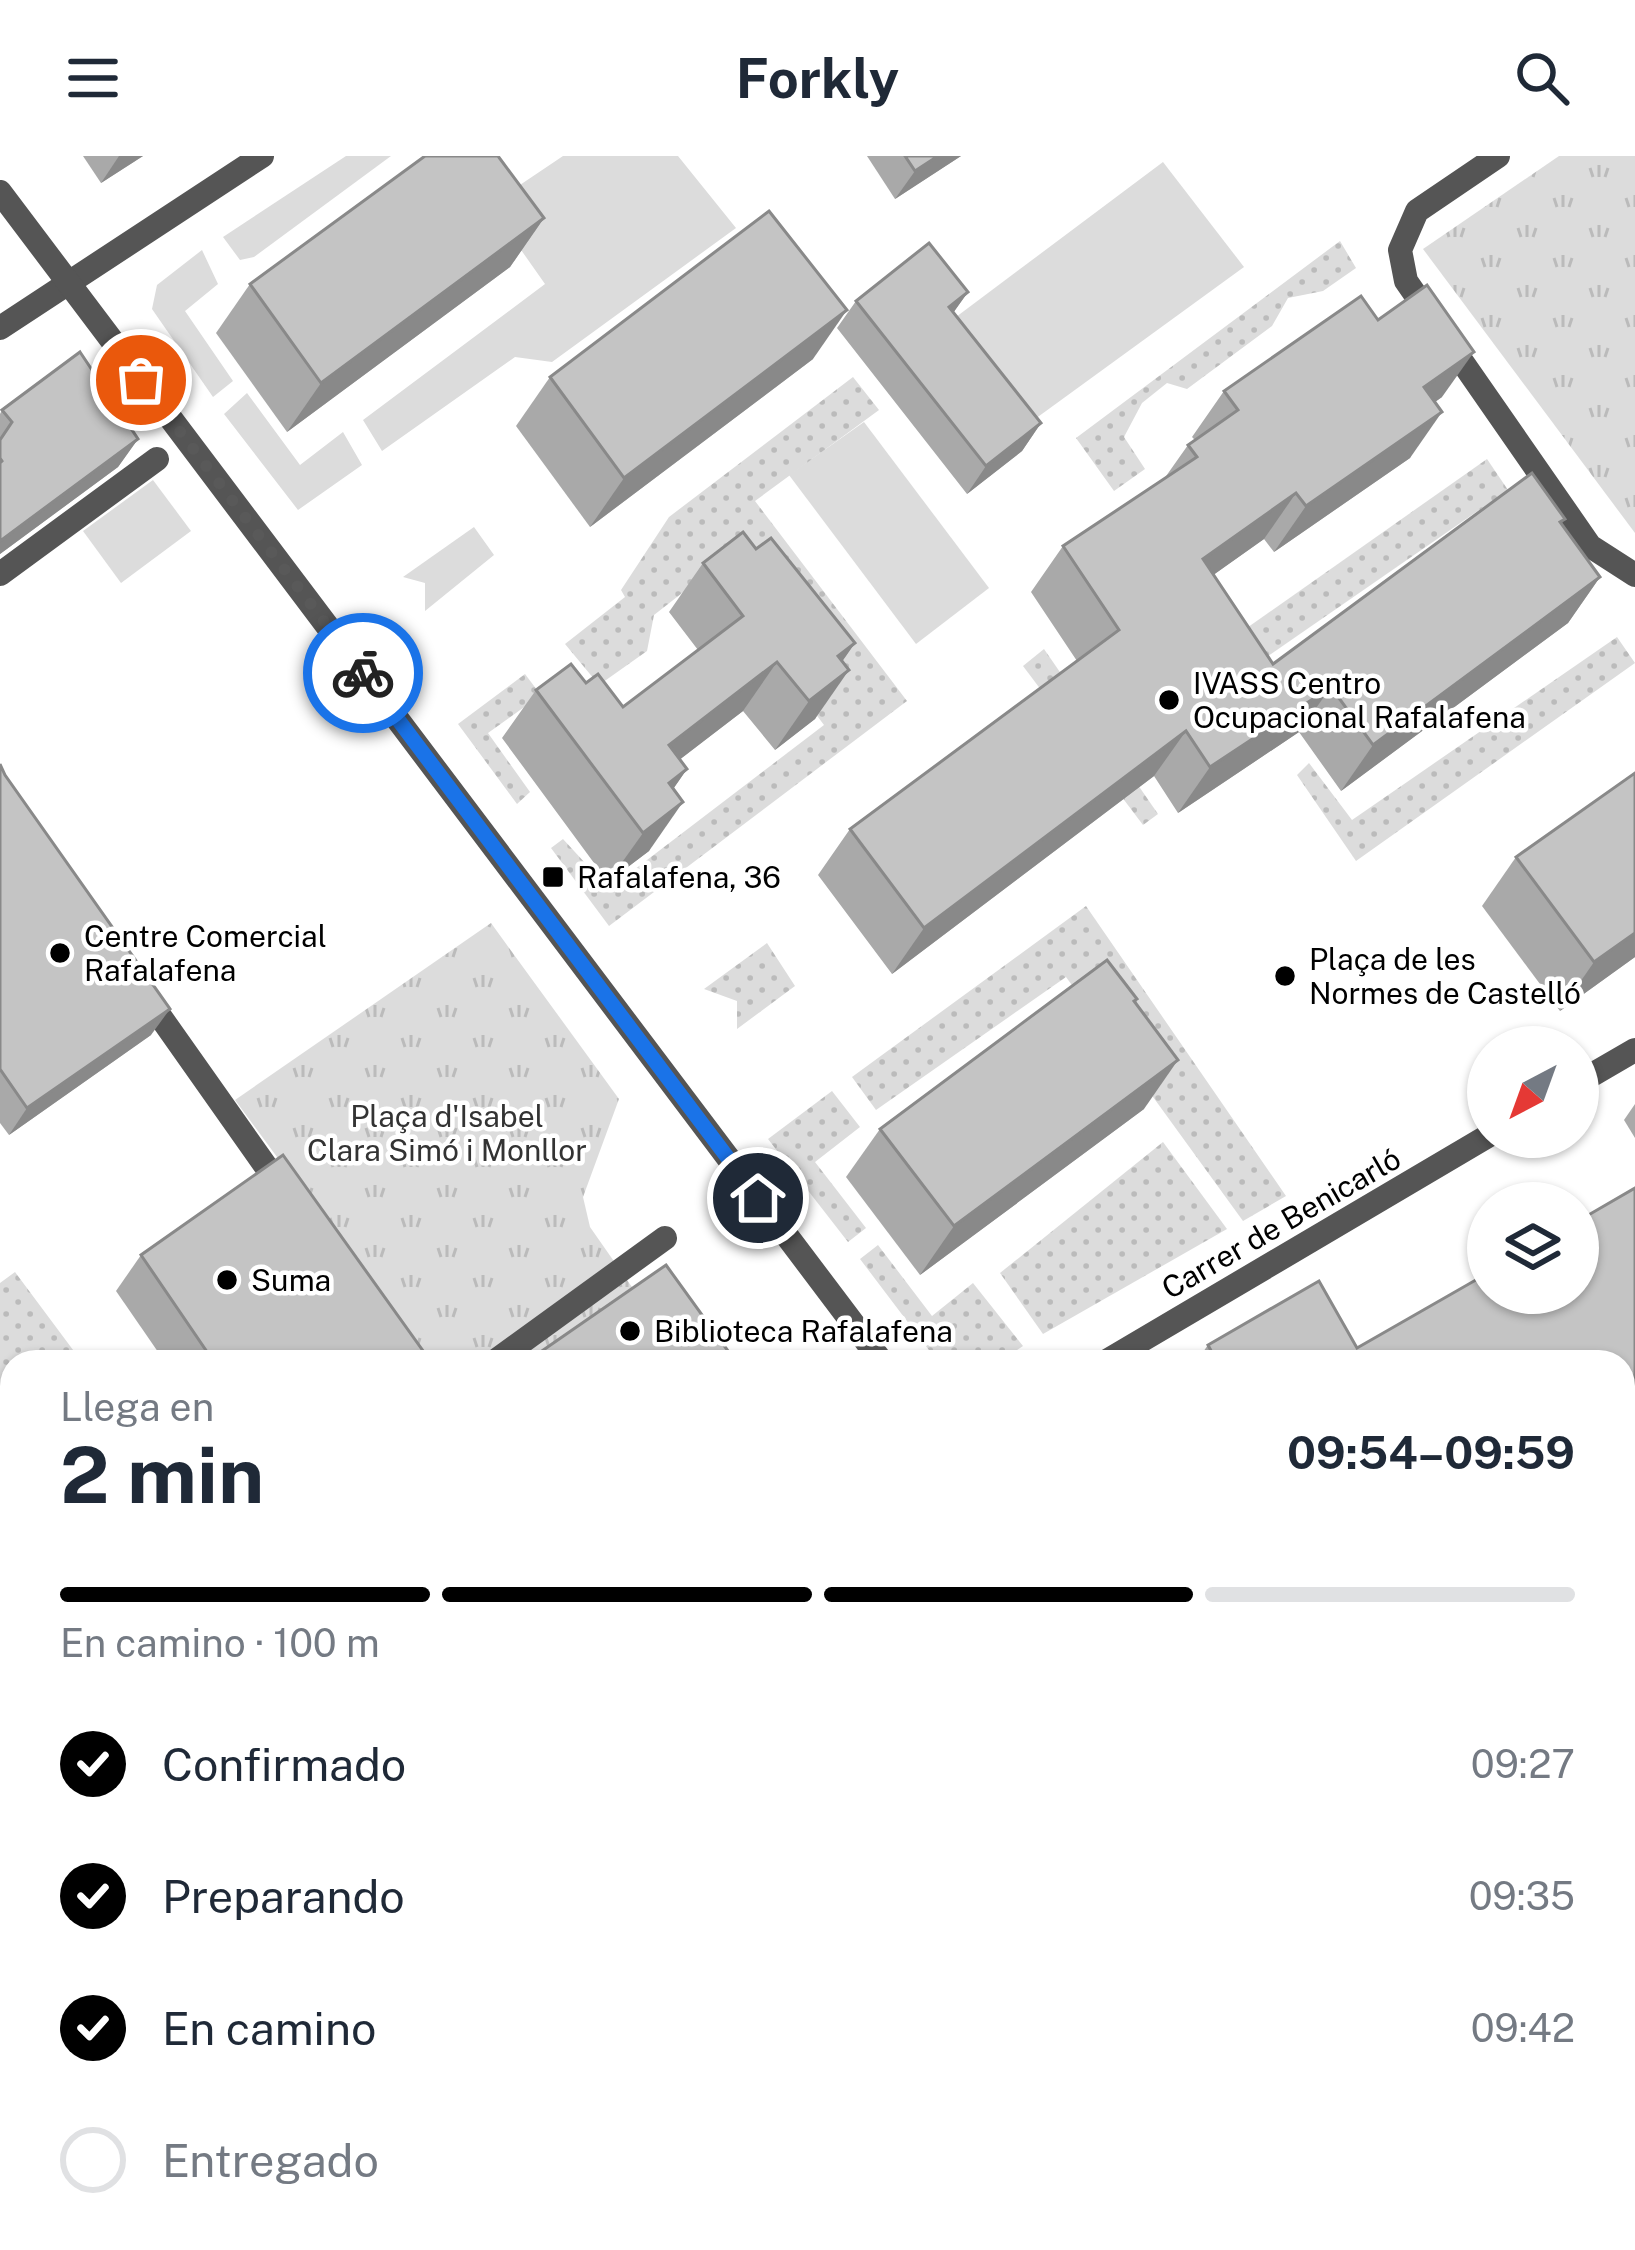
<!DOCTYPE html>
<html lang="es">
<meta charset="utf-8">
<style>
:root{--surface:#fff;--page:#f6f6f7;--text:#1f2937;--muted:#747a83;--line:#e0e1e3;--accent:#000}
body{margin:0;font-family:"Public Sans",sans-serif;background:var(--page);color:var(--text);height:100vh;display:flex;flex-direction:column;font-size:45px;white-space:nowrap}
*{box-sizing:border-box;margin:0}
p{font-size:39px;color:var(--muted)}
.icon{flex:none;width:66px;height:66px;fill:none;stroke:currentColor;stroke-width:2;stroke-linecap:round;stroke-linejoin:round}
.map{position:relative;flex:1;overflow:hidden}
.sheet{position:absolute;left:0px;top:1194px;width:1635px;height:900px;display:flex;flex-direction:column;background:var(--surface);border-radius:36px 36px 0 0;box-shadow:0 3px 9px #0004}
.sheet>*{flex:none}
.needle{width:78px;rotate:221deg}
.tools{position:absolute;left:1467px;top:870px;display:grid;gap:24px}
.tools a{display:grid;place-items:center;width:132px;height:132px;border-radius:50%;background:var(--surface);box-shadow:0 3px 9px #0004;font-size:60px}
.pin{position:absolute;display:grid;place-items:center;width:102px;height:102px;color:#fff;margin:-51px;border:6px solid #fff;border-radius:50%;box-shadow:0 3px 12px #0007}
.courier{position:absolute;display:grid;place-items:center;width:120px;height:120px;margin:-60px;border:9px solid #1a73e8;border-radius:50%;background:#fff;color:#222;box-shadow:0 3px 15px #0007}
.head em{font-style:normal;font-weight:700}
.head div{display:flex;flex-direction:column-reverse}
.head{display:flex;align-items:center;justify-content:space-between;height:204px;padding:0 60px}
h1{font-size:78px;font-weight:700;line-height:90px}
.bar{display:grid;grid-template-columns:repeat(4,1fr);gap:18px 12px;align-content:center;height:144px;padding:0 60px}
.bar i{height:15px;border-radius:9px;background:var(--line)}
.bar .active{background:var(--accent)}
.bar p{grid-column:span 4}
ol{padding:0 60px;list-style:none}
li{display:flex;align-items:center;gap:36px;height:132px}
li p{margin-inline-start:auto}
li .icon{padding:12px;border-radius:50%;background:var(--accent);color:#fff;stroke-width:4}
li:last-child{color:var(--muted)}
li i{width:66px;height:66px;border:6px solid var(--line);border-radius:50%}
header{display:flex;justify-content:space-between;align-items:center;height:156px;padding:0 60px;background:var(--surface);font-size:54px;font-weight:700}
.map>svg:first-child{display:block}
.grass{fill:#dcdcdc}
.park{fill:url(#park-tufts)}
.garden{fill:url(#garden-dots)}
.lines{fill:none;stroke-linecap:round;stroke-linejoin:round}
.pedestrian{stroke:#555;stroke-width:24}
.minor{stroke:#555;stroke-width:24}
.tertiary{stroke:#555;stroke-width:24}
.wall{fill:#a9a9a9}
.shaded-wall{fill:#898989}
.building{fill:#c4c4c4;stroke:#898989;stroke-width:3}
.done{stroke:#595959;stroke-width:12;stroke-dasharray:0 21.6}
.route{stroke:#1a73e8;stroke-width:15}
.poi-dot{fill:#000;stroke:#fff;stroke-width:4.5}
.labels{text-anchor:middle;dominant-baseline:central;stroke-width:9;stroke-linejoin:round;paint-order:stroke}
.poi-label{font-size:30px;fill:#000;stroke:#fff;text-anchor:start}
.park-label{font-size:30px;fill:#333;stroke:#fff}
.street-label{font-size:30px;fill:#000;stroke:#fff}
</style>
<header><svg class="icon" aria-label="menu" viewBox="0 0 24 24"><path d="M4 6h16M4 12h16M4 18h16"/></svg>Forkly<svg class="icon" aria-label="search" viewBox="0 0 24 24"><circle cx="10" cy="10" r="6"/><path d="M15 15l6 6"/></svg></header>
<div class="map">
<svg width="1635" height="2094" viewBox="0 0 1635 2094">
<defs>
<pattern id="park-tufts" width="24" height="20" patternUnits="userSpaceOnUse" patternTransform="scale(3)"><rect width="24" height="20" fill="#dcdcdc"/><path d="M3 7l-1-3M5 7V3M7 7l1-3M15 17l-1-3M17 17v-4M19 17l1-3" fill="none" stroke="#bbb"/></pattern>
<pattern id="garden-dots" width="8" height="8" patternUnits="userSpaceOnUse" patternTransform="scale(3)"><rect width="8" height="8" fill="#dcdcdc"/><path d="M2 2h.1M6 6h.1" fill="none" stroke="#bbb" stroke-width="1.8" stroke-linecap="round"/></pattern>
</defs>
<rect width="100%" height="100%" fill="#fff"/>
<!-- grass -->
<g class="grass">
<path d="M346,0H391L254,101L240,104L223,81Z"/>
<path d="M455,0L505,39L563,0H678L736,72L552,206L515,201L382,295L363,264L545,128Z"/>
<path d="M1163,6L1244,111L1035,263L956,161Z"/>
<path d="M202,94L218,128L185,155L233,225L213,241L152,153L157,129Z"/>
<path d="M247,237L300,309L343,276L362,309L298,354L224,258Z"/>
<path d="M864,266L989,432L916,488L789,319Z"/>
<path d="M153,324L191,375L121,427L83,375Z"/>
<path d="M474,371L494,399L425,455V427L403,421Z"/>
</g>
<!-- park -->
<g class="park">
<path d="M1559,0H1635V377L1423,93Z"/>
<path d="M491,767L619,943L583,1041L590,1071L641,1144L553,1206H428L235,944Z"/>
<path d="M1635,1966V2094H1608L1599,2082H1623V1970Z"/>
</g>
<!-- garden -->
<g class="garden">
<path d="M1340,85L1356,112L1323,135L1288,142L1272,170L1187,233L1167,227L1142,247L1124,281L1145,313L1114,335L1076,282Z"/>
<path d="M853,221L879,254L755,345L907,545L609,770L551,692L563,683L609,733L824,569L709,416L654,459L647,495L599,529L565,488L625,441L621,434L669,361Z"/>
<path d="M1487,303L1508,334L1245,516L1224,488Z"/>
<path d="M1617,481L1635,507L1356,705L1297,619L1309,607L1352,664Z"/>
<path d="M1044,493L1158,658L1143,669L1023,510Z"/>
<path d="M525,518L537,534L534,544L488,577L530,636L517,648L458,568Z"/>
<path d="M1086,750L1286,1040L1243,1065L1066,821L876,954L852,921Z"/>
<path d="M767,787L795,830L737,873V845L704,833Z"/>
<path d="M832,935L860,971L815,1006L866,1072L848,1086L768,983Z"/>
<path d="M1163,986L1227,1073L1043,1178L1000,1117Z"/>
<path d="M878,1089L932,1160L973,1127L1023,1190L1000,1206H938L860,1103Z"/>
<path d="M15,1116L82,1206H12V1403L0,1402V1127Z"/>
<path d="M0,1761L12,1772V1867L0,1881Z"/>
<path d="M231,2082H333L344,2094H226L221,2087Z"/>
</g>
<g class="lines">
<!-- pedestrian -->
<g class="pedestrian">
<path d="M0,418L157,303"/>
<path d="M145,839L284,1036"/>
<path d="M494,1206L665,1082"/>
</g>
<!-- minor -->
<g class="minor">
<path d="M1498,0L1417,55L1400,94L1406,125L1590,390L1635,419"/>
<path d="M0,172L262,0"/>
<path d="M1578,927L1635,894"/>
<path d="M1105,1206L1488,980"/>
<path d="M1623,1499L1635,1491"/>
<path d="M0,1569L12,1570"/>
<path d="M402,2094L403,2082"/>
<path d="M759,2094V2082"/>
<path d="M1058,2094L1060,2082"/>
<path d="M1135,2094L1221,2082"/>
<path d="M1410,2094L1411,2082"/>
</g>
<!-- tertiary -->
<path class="tertiary" d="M0,36L882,1206"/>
</g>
<!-- wall -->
<g class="wall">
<path d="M83,0H143L101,27Z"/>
<path d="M867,0H961L895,43Z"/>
<path d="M544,62L510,111L287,276L216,177L250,128Z"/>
<path d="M968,136L953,157L1041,267L1022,295L967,338L837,172L856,145Z"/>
<path d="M1378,164L1442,241L1435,246L1410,302L1274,396L1264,383L1213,419L1273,508L1565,363L1561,368L1600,421L1568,467L1341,635L1299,576L1178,657L1154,620L892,818L818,719L850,673L1077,505L1031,436L1063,390L1164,323L1188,289L1195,284L1192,281L1224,235Z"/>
<path d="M813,203L590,371L516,270L550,221Z"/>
<path d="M2,254L138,283L118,311L0,398V258Z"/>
<path d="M756,393L855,487L842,505L815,563L775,594L743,555L680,603L687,613L673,633L649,695L608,726L502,582L536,534L586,527L623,551L698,494L669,456L703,407Z"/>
<path d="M0,608L151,879L9,979L0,967Z"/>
<path d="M1516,701L1635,801L1560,855L1482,750Z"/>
<path d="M1635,948V982L1624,964Z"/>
<path d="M1144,953L920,1119L846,1021L880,973Z"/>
<path d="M141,1099L431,1206H165L116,1135Z"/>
<path d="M1208,1189L1357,1192L1623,1206H1196Z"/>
<path d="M1635,1546V1597L1623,1582V1566Z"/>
<path d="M0,1585H12V1772L0,1761Z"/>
<path d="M12,1889V2050L0,2039V1902Z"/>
<path d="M49,2082H115L105,2094H62Z"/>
<path d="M442,2082H740L731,2094H442Z"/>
<path d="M800,2082H918L849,2094H814Z"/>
<path d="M1465,2082H1546L1555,2094H1457Z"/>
</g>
<!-- shaded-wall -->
<g class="shaded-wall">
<path d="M119,0H143L101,27Z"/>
<path d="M938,0H961L895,43L915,15Z"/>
<path d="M544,62L510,111L287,276L321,227Z"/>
<path d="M968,136L948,164L949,151Z"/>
<path d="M847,154L813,203L590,371L624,322Z"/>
<path d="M1474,196L1442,241L1392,276L1424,231Z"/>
<path d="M1442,256L1410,302L1274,396L1306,350Z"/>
<path d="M1041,267L1022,295L967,338L986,310Z"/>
<path d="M138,283L118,311L0,398V385Z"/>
<path d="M1296,337L1264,383L1171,449L1203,403Z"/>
<path d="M1600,421L1568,467L1341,635L1373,589Z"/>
<path d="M855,487L821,536L838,500Z"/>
<path d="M777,506L743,555L635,638L669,589Z"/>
<path d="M849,514L815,563L775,594L809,545Z"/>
<path d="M1331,531L1299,576L1178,657L1210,611Z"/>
<path d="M1186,575L1154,620L892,818L924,772Z"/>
<path d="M687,613L653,662L669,627Z"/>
<path d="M683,646L649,695L608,726L643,677Z"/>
<path d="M1635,777V801L1560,855L1594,806Z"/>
<path d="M170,853L151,879L9,979L27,952Z"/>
<path d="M1178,904L1144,953L920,1119L954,1070Z"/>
<path d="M1635,1233V1255L1623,1261V1240Z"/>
<path d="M0,1448L12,1449V1499H0Z"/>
<path d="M1635,1923V1962L1623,1966V1927Z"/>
<path d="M110,2082H115L105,2094H101Z"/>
<path d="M650,2082H740L731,2094H566Z"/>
<path d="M832,2082H918L849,2094H823Z"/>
</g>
<!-- building -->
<g class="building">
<path d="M425,0H498L544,62L321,227L250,128Z"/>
<path d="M905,0H938L915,15Z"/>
<path d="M769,55L847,154L624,322L550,221Z"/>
<path d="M929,87L968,136L949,151L1041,267L986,310L856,145Z"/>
<path d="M1427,129L1474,196L1424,231L1442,256L1306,350L1296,337L1203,403L1273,508L1532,317L1565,363L1560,366L1600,421L1373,589L1331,531L1210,611L1186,575L924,772L850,673L1119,474L1063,390L1197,301L1188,289L1238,254L1224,235L1361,140L1378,164Z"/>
<path d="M80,196L138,283L0,385V307L2,305L0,302V284L12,266L2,254Z"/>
<path d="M743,376L756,393L771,382L855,487L838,500L849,514L809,545L777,506L669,589L687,613L669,627L683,646L643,677L536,534L571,508L586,527L598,518L623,551L743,460L703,407Z"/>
<path d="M0,608L5,619L170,853L27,952L0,913Z"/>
<path d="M1635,617V777L1594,806L1516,701Z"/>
<path d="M1107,804L1137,843L1134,845L1178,904L954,1070L880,973Z"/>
<path d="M283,999L431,1206H214L141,1099Z"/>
<path d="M1635,1032V1233L1623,1240V1206H1445L1442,1201L1434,1206H1217L1208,1189L1319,1125L1357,1192L1488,1117V1137H1578V1065Z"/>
<path d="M666,1109L736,1206H526Z"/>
<path d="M12,1375V1449L0,1448V1380L12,1381Z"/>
<path d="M6,1579L12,1585V1693L0,1682V1585Z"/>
<path d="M1623,1655L1635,1672V1923L1623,1927Z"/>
<path d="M12,1889V1971L0,1961V1902Z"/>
<path d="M472,2082H650L566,2094H482L472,2086Z"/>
<path d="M1318,2082H1404V2094H1224Z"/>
<path d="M1481,2082H1546L1555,2094H1480Z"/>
</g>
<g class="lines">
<!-- done -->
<path class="done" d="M141,224L363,517"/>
<!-- route -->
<path class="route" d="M363,517L758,1042"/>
</g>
<!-- markers -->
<g class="poi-dot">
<circle cx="1169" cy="544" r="12"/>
<rect x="541" y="709" width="24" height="24" rx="6"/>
<circle cx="60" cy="797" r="12"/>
<circle cx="1285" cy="820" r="12"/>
<circle cx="227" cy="1124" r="12"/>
<circle cx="630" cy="1175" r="12"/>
</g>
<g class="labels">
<!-- poi labels -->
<g class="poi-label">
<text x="1193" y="527">IVASS Centro<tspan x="1193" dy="34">Ocupacional Rafalafena</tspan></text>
<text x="577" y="721">Rafalafena, 36</text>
<text x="84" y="780">Centre Comercial<tspan x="84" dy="34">Rafalafena</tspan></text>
<text x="1309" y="803">Plaça de les<tspan x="1309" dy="34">Normes de Castelló</tspan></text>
<text x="251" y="1124">Suma</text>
<text x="654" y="1175">Biblioteca Rafalafena</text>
</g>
<!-- park labels -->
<g class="park-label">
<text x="447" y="960">Plaça d'Isabel<tspan x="447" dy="34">Clara Simó i Monllor</tspan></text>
</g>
<!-- street labels -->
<g class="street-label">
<text transform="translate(1281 1067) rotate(-30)">Carrer de Benicarló</text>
</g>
</g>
</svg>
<div class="tools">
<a><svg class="needle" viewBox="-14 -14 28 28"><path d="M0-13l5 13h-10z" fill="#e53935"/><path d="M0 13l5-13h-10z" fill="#747a83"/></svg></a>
<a><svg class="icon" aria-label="layers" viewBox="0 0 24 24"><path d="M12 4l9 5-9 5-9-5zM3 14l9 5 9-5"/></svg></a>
</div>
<div class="pin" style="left:141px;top:224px;background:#ea580c"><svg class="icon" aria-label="bag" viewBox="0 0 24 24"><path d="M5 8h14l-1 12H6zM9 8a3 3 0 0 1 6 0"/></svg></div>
<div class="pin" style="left:758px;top:1042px;background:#1f2937"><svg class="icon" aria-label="home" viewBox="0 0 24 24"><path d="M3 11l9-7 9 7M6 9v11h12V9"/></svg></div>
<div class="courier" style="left:363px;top:517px"><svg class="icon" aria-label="bike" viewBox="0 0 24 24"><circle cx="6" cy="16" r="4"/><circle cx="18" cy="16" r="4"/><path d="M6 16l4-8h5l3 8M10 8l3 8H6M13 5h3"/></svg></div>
<section class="sheet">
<div class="head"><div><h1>2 min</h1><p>Llega en</p></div><em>09:54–09:59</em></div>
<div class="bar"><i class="active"></i><i class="active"></i><i class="active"></i><i></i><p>En camino · 100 m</p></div>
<ol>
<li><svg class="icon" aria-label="check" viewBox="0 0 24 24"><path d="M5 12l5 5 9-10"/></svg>Confirmado<p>09:27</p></li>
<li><svg class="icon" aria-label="check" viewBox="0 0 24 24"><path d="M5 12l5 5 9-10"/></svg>Preparando<p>09:35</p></li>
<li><svg class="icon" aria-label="check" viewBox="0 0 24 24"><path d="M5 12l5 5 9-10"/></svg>En camino<p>09:42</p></li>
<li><i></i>Entregado</li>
</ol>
</section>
</div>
